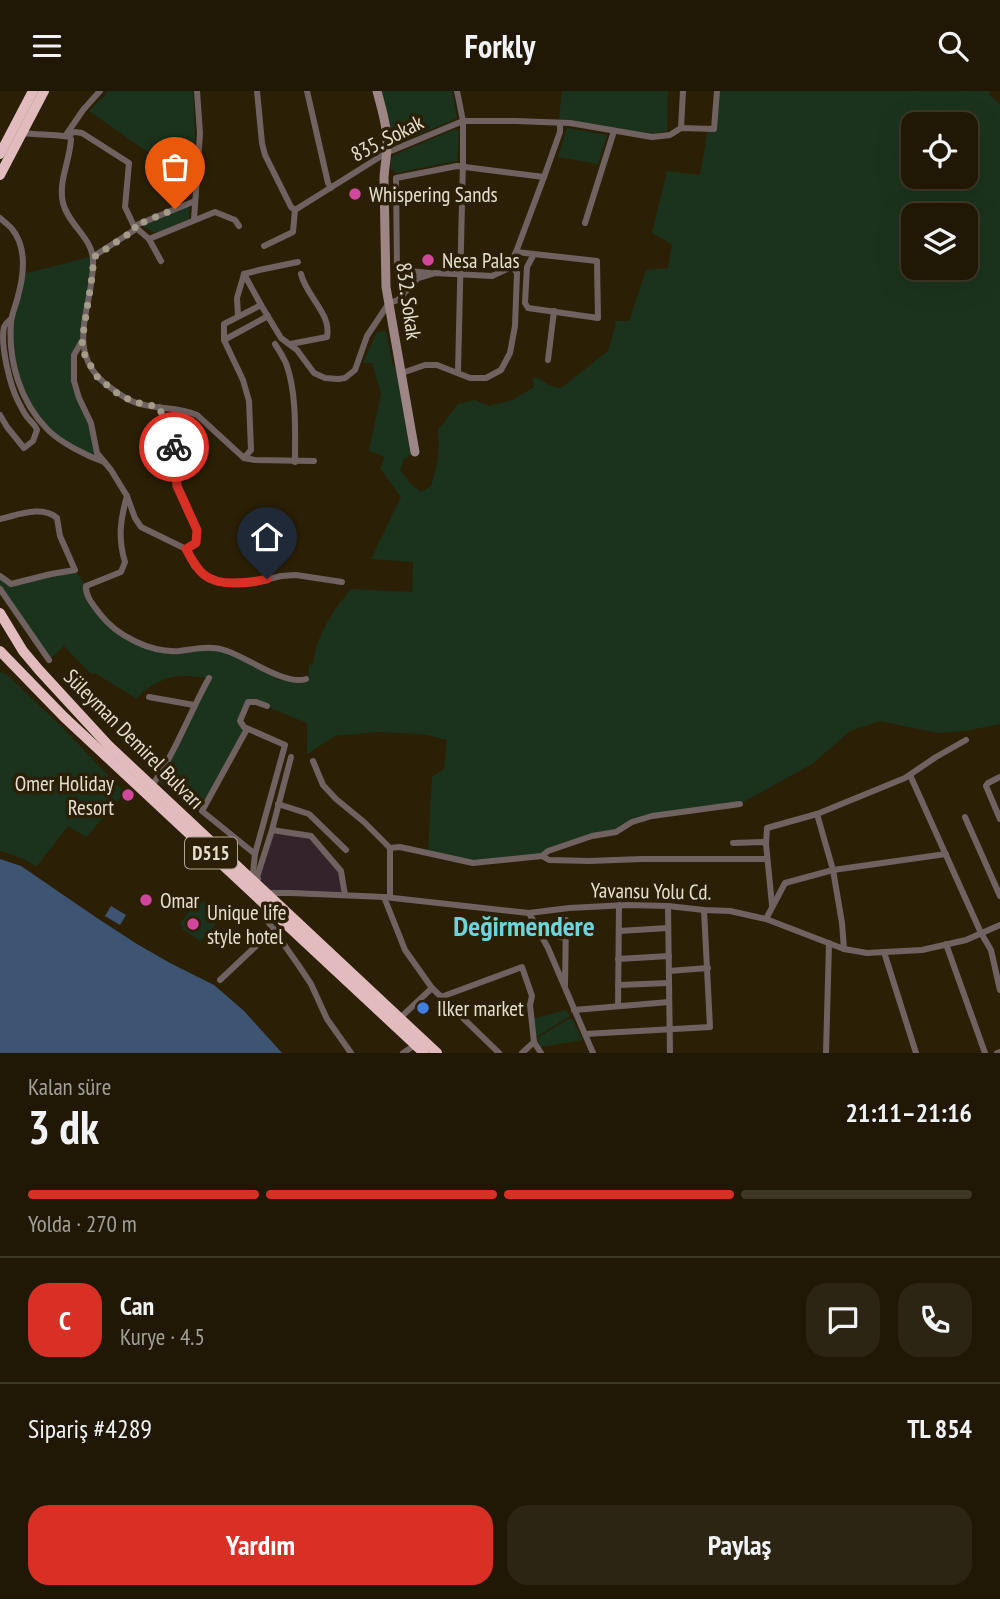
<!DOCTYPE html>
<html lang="tr">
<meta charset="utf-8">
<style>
:root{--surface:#201804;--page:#2d2513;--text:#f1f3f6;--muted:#a2a09a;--line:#3d3726;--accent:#d93025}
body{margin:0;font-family:"PT Sans Narrow",sans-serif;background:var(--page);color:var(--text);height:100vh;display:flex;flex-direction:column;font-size:26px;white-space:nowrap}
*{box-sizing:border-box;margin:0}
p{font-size:23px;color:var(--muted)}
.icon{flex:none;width:38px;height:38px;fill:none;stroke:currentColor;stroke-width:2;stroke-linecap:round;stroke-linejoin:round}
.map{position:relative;height:962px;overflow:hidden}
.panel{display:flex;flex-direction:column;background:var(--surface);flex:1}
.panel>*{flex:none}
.buttons{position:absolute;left:901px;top:21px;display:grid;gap:14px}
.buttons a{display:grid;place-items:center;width:77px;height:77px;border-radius:14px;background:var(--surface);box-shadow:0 7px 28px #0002,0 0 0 2px var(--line);font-size:35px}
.pin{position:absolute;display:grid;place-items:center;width:60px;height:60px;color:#fff;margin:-72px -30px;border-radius:50% 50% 50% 0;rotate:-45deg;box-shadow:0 0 7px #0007}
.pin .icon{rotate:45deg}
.courier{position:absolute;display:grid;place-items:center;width:70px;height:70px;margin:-35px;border:5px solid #d93025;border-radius:50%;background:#fff;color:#222;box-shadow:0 2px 9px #0007}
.headline em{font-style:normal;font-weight:800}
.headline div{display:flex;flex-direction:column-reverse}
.headline{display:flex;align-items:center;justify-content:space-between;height:119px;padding:0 28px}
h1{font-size:46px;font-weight:800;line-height:52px}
.bar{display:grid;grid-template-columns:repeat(4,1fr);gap:10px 7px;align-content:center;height:84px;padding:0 28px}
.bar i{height:9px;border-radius:5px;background:var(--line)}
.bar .selected{background:var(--accent)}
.bar p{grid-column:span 4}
.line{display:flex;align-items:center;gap:18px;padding:0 28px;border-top:2px solid var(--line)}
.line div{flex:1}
.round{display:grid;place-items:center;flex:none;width:74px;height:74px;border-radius:21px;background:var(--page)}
.primary-button{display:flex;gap:14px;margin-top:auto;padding:14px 28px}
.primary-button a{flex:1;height:80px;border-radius:21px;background:var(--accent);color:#fff;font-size:28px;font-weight:800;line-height:80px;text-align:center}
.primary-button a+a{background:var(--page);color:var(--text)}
header{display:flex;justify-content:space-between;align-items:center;height:91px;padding:0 28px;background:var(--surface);font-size:32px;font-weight:800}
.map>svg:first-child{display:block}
.commercial{fill:#35232b}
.green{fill:#1b331d;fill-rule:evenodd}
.water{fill:#3d5473}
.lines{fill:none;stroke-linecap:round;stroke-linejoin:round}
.street{stroke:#716262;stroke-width:6}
.secondary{stroke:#9e8687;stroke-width:9}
.highway{stroke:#e1bbbd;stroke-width:10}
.done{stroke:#a49c89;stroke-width:7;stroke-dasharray:0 12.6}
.route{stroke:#d93025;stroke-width:9}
.hotel-dot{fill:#d1479c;stroke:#2b2006;stroke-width:2.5}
.shop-dot{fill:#3f7fe0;stroke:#2b2006;stroke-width:2.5}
.labels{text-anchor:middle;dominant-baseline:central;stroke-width:7;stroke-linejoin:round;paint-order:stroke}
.shield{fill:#2b2006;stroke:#ada693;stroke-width:2}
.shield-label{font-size:19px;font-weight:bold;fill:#e5dfcf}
.street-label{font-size:21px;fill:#e5dfcf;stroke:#2b2006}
.poi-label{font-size:21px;fill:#e5dfcf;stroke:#2b2006;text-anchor:start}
.district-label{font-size:28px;font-weight:bold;fill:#6ad6dc;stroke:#2b2006}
</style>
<header><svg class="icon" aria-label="menu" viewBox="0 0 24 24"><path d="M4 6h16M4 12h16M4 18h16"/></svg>Forkly<svg class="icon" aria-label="search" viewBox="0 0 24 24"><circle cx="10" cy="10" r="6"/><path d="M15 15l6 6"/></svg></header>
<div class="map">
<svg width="1000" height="962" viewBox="0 0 1000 962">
<rect width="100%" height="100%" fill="#2b2006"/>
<!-- commercial -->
<path class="commercial" d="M272,739L311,745L341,780L345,804L269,800L257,786Z"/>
<!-- green -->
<g class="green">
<path d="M109,0H193L195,42L192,96L152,64L89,20Z"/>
<path d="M380,0H452L457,27L393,55Z"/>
<path d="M562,0H668L667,40L652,43L559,29Z"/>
<path d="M717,0H990L989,4L1000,13V633L965,640L938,642L880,630L850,640L812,673L740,713L652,725L616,741L592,745L542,765L486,772L428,762L432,686L444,678L447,649L422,643L376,641L335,645L307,663V632L256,611H248L240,630L247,638L202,720L156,689L208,587C185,584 174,582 153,594C146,598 141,601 137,608L95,582L91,583L64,555L49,569L0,498V485L11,493L75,479L86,495L101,524L131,549L163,558H224L275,583L277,589H308L309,574L313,573C315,551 327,529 340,512C344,506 348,504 350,498L412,501L413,471L371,468L401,406L380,377L385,366L369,360L381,303L372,272H363L377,241L386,240L393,274L402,282L415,361L404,368L400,379L411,393L421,401L431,395C438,375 440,359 438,339L458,313L475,309L489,315L513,309L534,296L533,286C545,289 550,297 561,297L608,260L616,233L615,230H629L646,179L668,177L672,153L652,142L667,80L700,84L708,38H714ZM914,33H966V86H914ZM914,124H966V177H914Z"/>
<path d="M567,37L607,44L598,73L558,66Z"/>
<path d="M455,38L459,40L457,70L395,82L394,79H391V68L394,64Z"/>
<path d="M189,114V128L157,143L141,134Z"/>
<path d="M94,165L82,250L74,265V290L91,332L97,362L105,372L49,341L21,298L11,245L23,183Z"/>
<path d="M0,581L6,583L61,635L125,702L86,746L68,735L36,776C26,767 13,764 0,760Z"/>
<path d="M204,810L221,821L214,836L201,850L182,838L184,836L180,833L191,818Z"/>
<path d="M566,919L570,925L536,946L532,928Z"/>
<path d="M569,928H572L583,949L540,956L537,947Z"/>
</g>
<!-- water -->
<g class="water">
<path d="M0,768L21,775L97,827L137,853L170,872L214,894L244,920L282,962H0Z"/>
<path d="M111,815L126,824L120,834L105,825Z"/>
</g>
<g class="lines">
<!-- street -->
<g class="street">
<path d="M257,0L262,52L265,64L291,116L295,119L293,141L264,155"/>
<path d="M307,0L328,92L331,97"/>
<path d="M457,0L463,30V70L458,281"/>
<path d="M681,37L683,0"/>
<path d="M23,42C38,44 55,43 70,46L71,48C70,70 58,90 63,112C68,133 92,147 93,168C95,213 62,259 107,294C115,300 125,308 134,311C154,319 177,315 197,324L244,367L255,369L314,370"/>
<path d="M66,44L75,41L82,42L129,72L125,116L134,135L149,148L161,170"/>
<path d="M66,44L83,19L100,0"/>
<path d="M295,119L386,62L463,30H516L570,32L652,46L670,44L681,37L714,38L717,0"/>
<path d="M0,127C4,131 9,134 12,138C27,156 24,184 18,205C16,214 12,222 11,231C8,270 20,311 48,339C61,352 87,365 104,371"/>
<path d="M194,129L200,42L197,0"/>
<path d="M585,132L614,40"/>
<path d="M134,135L195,110"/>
<path d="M149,148L215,121L235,129L239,135"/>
<path d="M516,161L597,170L598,227L528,217L525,212L527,176L534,163"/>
<path d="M94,165L136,138"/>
<path d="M430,182L397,179L396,87L457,75L544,86"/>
<path d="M261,214L281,247L297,259L314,282L325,287L338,288L345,287L355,279L367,245L389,212L398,209L418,187L435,182L492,185L507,178L516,161L544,86L560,41V32"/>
<path d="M238,225L237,207L244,183L259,179L298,171"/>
<path d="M224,249V233L261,214L244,183"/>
<path d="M82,250L74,264V290L79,307L91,332L97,362L111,379L127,405L135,427L141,436L186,458L194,475L207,486L219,492H253L281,485L296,484L342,491"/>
<path d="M275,253C279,259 283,266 286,272C297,303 295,339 295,371"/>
<path d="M290,253L327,246C332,223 306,205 301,183"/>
<path d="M548,269L554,220"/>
<path d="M402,282L425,274H437L470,287H486L501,279L510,262L515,235L517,182L510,172"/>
<path d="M159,316L173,349L177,395L197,439L196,452L186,458"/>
<path d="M0,324L7,336L24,357L33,350L37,339C35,333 31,331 27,326C24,322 21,316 19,312C10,296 0,253 4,236C6,232 8,231 11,228"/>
<path d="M244,367L251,359L249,310L243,289L224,249L268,225"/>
<path d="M127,405C120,429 118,448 125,471L121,481L86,495C85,505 94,515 100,523C117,545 151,562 179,560C196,558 211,554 227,560C248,567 286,595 306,588"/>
<path d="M0,428C18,424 42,414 57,427L60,445L75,479L51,483L11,493L0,485"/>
<path d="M0,498L49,569"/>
<path d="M149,606L194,614"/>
<path d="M247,638L202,720L255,763"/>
<path d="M313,670L323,694L336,708L364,731L390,757V806"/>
<path d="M910,684L981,842L991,859L1000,899"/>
<path d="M1000,686L988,692L986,695L1000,728"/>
<path d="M151,696C175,663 189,623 209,587"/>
<path d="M278,713L309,723L346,759"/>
<path d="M817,723L833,779L842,832L844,858"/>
<path d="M965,726L1000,805"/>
<path d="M272,739L311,745L341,780L345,804"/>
<path d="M733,752L763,751L766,753"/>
<path d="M390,757L400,756L473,772L542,765L549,769L589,770L642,768H767"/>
<path d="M542,765L548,760L592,745L616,741L632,731L652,725L740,713"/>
<path d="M257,786L272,739L291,666"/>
<path d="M258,788L253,782L255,763L285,654L244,636L240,630L248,611H256L267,615"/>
<path d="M266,802H291L384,806L529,822L569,817L627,814L668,815L704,819L730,820L766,828L844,858L867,862L922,859L966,849L1000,834"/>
<path d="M384,806L405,859L432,897L499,962"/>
<path d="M772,814L766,753L767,737L817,723L905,687L936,666L966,649"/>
<path d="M668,815L670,962"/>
<path d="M268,817L264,825L299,875L311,893L327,928L351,962"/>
<path d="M529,822L548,857L593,962"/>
<path d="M766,828L785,792L833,779L946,763"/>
<path d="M538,840L565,847"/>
<path d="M619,840L668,837"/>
<path d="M946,853L985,962"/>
<path d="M884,861L916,962"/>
<path d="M618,868L669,865"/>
<path d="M669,880L708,877"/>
<path d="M220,889L274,838"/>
<path d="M565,894L566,829"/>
<path d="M618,894L669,892"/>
<path d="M441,906L522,876L532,905L530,914L534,951L541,962"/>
<path d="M618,915L619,814"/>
<path d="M574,919L669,911"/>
<path d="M400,927L432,897"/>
<path d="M585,943L710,936L704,819"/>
<path d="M403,962L415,954"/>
<path d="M522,962L534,951"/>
<path d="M826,962L829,852"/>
<path d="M997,962L1000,961"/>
</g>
<!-- secondary -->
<path class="secondary" d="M377,0C381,16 387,33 387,50C388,62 384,76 384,89L386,196L415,361"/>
<!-- highway -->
<g class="highway">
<path d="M0,63L33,0"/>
<path d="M0,84L44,0"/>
<path d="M0,522L23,560L39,579L108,654L437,962"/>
<path d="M0,560L64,626L424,962"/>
</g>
</g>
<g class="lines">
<!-- done -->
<path class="done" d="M174,356L173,349L159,316L134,311L117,302L98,287L85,265L82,250L92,186L94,166L136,138L134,135L175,118"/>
<!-- route -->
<path class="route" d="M174,356L177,395L197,439L196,452L186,458C198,481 206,492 233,492C245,492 256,491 267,488"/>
</g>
<!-- markers -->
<g class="hotel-dot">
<circle cx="355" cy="103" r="7"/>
<circle cx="428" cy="169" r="7"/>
<circle cx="128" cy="704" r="7"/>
<circle cx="146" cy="809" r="7"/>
<circle cx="193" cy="833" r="7"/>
</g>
<circle class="shop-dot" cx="423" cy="917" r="7"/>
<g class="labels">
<!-- shield labels -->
<rect class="shield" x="185" y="746.5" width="52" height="31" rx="5"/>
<g class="shield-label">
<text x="211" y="762">D515</text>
</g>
<!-- street labels -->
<g class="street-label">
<text transform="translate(387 47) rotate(-27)">835. Sokak</text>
<text transform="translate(409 210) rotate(82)">832. Sokak</text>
<text transform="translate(134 648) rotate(45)">Süleyman Demirel Bulvarı</text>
<text transform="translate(651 800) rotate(1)">Yavansu Yolu Cd.</text>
</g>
<!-- poi labels -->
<g class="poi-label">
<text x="369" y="103">Whispering Sands</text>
<text x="442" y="169">Nesa Palas</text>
<text x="114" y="692" text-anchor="end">Omer Holiday<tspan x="114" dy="24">Resort</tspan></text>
<text x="160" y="809">Omar</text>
<text x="207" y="821">Unique life<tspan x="207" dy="24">style hotel</tspan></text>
<text x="437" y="917">Ilker market</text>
</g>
<!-- district labels -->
<g class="district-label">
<text x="524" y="834">Değirmendere</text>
</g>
</g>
</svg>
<div class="buttons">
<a><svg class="icon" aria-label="locate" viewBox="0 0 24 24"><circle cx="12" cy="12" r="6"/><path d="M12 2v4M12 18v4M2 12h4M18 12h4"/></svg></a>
<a><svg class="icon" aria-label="layers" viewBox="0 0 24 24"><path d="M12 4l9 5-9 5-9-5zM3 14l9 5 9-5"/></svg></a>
</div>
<div class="pin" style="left:175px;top:118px;background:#ea580c"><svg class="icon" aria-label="bag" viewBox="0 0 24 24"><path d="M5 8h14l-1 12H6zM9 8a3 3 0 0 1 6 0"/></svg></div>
<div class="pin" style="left:267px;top:488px;background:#1f2937"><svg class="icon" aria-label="home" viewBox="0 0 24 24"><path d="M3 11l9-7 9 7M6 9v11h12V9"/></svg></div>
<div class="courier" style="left:174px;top:356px"><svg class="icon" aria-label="bike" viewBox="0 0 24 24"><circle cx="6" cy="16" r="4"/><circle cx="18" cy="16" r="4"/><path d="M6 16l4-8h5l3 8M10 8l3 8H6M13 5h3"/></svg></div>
</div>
<section class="panel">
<div class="headline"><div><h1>3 dk</h1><p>Kalan süre</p></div><em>21:11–21:16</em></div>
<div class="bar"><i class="selected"></i><i class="selected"></i><i class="selected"></i><i></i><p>Yolda · 270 m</p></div>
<div class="line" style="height:126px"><b class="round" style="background:var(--accent);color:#fff">C</b><div><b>Can</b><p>Kurye · 4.5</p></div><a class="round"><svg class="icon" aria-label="chat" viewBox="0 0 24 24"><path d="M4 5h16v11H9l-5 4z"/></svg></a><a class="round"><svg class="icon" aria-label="phone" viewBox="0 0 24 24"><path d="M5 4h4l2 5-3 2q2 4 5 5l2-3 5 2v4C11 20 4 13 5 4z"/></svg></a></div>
<div class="line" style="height:91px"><div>Sipariş #4289</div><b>TL 854</b></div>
<div class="primary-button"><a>Yardım</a><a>Paylaş</a></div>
</section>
